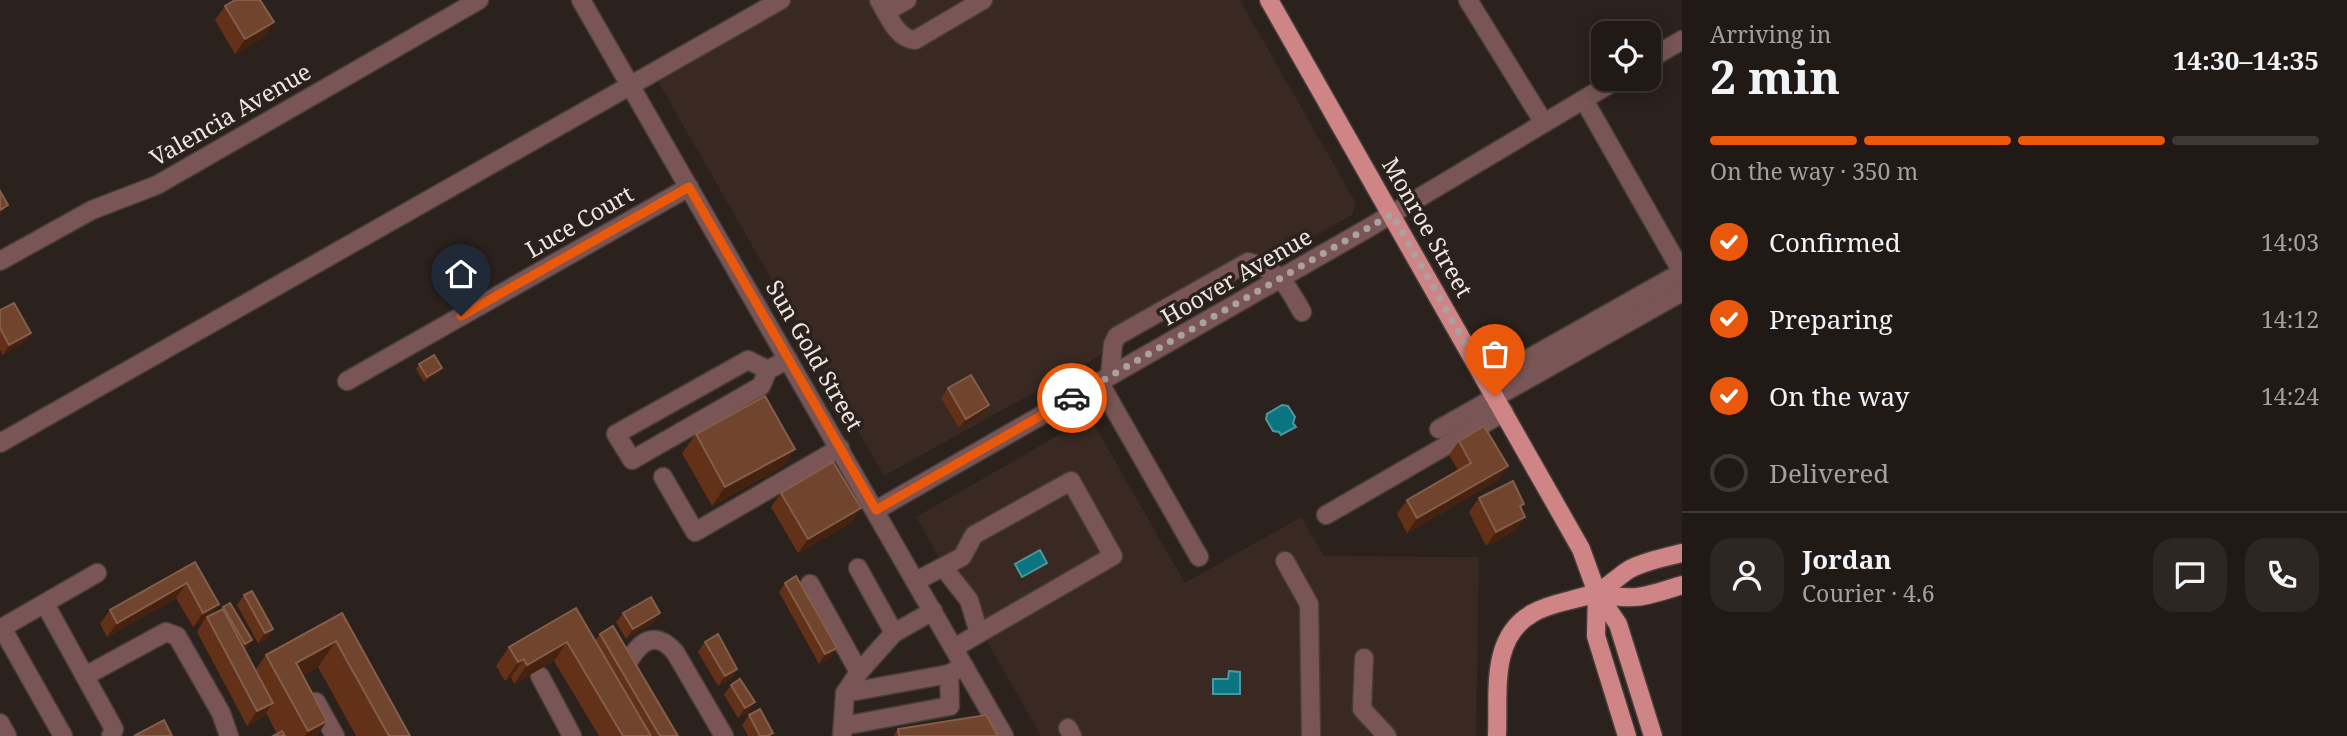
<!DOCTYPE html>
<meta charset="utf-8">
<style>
:root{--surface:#201916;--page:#2d2623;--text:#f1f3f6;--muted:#a2a0a1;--line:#3d3835;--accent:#ea580c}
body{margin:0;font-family:"Noto Serif",serif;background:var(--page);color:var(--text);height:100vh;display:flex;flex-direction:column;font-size:26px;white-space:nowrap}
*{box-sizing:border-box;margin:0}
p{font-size:23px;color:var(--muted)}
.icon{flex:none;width:38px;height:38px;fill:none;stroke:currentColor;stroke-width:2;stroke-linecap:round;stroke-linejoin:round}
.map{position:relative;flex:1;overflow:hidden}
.sheet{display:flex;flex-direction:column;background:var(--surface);width:665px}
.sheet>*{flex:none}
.tools{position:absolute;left:1591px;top:21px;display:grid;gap:14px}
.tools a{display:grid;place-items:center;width:70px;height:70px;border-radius:14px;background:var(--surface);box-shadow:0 4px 18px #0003,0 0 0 2px var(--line);font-size:35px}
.pin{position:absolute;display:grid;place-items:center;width:60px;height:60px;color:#fff;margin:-72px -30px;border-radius:50% 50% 50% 0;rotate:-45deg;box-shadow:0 0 7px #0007}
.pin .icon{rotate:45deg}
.courier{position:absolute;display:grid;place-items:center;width:70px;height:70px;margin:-35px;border:5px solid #ea580c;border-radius:50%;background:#fff;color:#222;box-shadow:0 2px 9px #0007}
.headline em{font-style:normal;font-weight:700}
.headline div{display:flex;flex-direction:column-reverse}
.headline{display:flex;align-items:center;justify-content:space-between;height:119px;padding:0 28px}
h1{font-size:46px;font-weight:700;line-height:52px}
.bar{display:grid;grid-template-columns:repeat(4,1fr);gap:10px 7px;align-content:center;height:84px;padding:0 28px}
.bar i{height:9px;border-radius:5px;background:var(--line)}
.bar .current{background:var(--accent)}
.bar p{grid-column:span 4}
.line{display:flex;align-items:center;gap:18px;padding:0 28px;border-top:2px solid var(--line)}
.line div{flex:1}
.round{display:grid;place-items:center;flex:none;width:74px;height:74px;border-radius:21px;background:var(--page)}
ol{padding:0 28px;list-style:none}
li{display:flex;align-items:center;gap:21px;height:77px}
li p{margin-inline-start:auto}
li .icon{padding:7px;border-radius:50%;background:var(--accent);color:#fff;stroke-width:4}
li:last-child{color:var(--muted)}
li i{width:38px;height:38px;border:4px solid var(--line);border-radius:50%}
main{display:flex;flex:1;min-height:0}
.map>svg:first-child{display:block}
.built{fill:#392922}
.water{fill:#0a7480;stroke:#4f979e;stroke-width:2}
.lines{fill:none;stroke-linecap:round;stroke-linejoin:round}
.minor-casing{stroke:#463d39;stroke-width:21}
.major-casing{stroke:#463d39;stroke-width:21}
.minor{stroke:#795555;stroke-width:18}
.major{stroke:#cf8586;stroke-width:18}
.wall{fill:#623117}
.shaded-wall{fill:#452210}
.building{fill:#71442e;stroke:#855e4a;stroke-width:2}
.done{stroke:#aaa29f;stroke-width:7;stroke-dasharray:0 12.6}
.route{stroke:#ea580c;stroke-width:9}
.labels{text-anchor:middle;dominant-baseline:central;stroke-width:7;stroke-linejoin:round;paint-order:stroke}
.street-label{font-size:23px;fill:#efe8e5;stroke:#2b211d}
</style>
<main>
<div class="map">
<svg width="1682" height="736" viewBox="0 0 1682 736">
<rect width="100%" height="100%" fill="#2b211d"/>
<!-- built -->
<g class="built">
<path d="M793,0H1240L1356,203L1352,215L884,476L656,78Z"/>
<path d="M1090,417L1185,583L1301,517L1324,556L1479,557L1476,736H1041L916,517Z"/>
</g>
<!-- water -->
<g class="water">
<path d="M1282,405L1288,406L1295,417L1293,423L1296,427L1281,435L1279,432L1273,431L1266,419L1267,414Z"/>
<path d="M1040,550L1047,563L1022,577L1015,564Z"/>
<path d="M1229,671L1240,672V694H1213V679H1228Z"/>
</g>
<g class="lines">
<!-- minor casing -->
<g class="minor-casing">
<g id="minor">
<path d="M581,0L1004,736"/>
<path d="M879,0C888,15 896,38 915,40L983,0"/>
<path d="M1468,0L1544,123"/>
<path d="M886,12L907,0"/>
<path d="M1648,60L1682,40"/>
<path d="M1584,100L1682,272"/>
<path d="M0,261L92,210L157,185L479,0"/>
<path d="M768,370L761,386L632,460L616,434L748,360L768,370L788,359"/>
<path d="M1110,376L1113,344L1117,336L1248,262C1281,271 1286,284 1302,312"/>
<path d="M347,381L689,187"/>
<path d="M1099,382L1199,557"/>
<path d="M1487,382L1682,272"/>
<path d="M1439,429L1682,292"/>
<path d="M0,443L781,0"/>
<path d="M663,477L695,532L840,448"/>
<path d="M876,510L1370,227L1618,79"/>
<path d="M1326,515L1504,412"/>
<path d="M1285,561L1309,604L1311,736"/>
<path d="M943,567L969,600L979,633"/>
<path d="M858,568L894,633"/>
<path d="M916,581L962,557L974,535L1071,481L1113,556L954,648"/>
<path d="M810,584L859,672"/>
<path d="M45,604L114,729L111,736"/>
<path d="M2,628L63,736"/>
<path d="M0,629L97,573"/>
<path d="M1364,658L1362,709L1387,736"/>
<path d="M630,659C643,638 657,632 675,652L724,736"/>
<path d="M85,676L166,632L177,636L221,713L229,736"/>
<path d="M540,676L572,736"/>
<path d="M845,693L949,674"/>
<path d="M316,702L335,736"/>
<path d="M0,723L7,736"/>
<path d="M843,726L950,706L949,674L964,666"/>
<path d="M1068,728L1072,736"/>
<path d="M842,736L845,693L859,672L894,633L933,611"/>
</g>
</g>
<!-- major casing -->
<g class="major-casing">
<g id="major">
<path d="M1269,0L1581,549L1597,593L1618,624L1653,736"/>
<path d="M1597,593L1596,636L1627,736"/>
<path d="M1597,593C1634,602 1647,596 1682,585"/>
<path d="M1497,736C1499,694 1489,637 1533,613C1552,602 1574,601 1595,593C1607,589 1618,576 1630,569C1645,561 1665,557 1682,553"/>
</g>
</g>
<!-- minor -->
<use href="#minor" class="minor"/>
<!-- major -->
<use href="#major" class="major"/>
</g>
<!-- wall -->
<g class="wall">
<path d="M225,6L264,37L235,54L215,20Z"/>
<path d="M0,310L31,333L24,342L3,355L0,350Z"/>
<path d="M419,364L442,368L439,373L424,382L416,369Z"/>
<path d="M948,388L989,405L982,415L959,428L941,398Z"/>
<path d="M696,434L795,449L782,467L712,506L682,453Z"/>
<path d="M1459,441L1508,466L1498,480L1407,533L1397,514L1407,500L1458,470L1449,455Z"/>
<path d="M781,493L851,523L798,553L771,507Z"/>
<path d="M1479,498L1521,508L1515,531L1486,546L1469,512Z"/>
<path d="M186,566L211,615L221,609L223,607L252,640L245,650L255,670L266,655L342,613L410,736H356L318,667L302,676L317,736H273L277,734L266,713L263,717L247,726L197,632L204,620L193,627L176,598L107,637L100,624L110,610Z"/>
<path d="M785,583L837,648L830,658L819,664L779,592Z"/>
<path d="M244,595L273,629L266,639L258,643L237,605Z"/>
<path d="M576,608L595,641L600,634L678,736H599L554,661L514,684L511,677L505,681L496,666L509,647Z"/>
<path d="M623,613L653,623L626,639L616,622Z"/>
<path d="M705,642L737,669L731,678L718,686L698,652Z"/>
<path d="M731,685L755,702L748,712L738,718L724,695Z"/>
<path d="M749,715L773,733L771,736H748L742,725Z"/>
<path d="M898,729L998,736H893Z"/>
</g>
<!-- shaded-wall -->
<g class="shaded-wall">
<path d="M274,22L264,37L235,54L245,39Z"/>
<path d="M8,205L0,216V210Z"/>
<path d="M31,333L24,342L3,355L9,345Z"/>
<path d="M442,368L439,373L424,382L427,377Z"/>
<path d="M989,405L982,415L959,428L966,419Z"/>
<path d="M795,449L782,467L712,506L725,487Z"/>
<path d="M1508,466L1498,480L1407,533L1417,518Z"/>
<path d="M861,508L851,523L798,553L808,539Z"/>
<path d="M1525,517L1515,531L1486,546L1496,532Z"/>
<path d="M187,583L176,598L107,637L117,623Z"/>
<path d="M219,604L209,618L207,617L204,620L193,627L203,613Z"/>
<path d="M660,613L653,623L626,639L633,629Z"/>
<path d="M273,629L266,639L258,643L265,633Z"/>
<path d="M252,640L245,650L238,654L245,644Z"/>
<path d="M336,641L318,667L284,686L296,663Z"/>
<path d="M567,642L554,661L514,684L527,665Z"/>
<path d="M837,648L830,658L819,664L825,654Z"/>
<path d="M524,659L511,677L505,681L518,662Z"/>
<path d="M737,669L731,678L718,686L725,676Z"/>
<path d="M755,702L748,712L738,718L745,708Z"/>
<path d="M273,703L263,717L247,726L257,711Z"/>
<path d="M327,721L317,736H305L308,731Z"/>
</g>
<!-- building -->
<g class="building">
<path d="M235,0H260L274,22L245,39L225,6Z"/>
<path d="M0,191L8,205L0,210Z"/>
<path d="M14,303L31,333L9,345L0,328V310Z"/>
<path d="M434,355L442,368L427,377L419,364Z"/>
<path d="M971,375L989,405L966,419L948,388Z"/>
<path d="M765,396L795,449L725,487L696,434Z"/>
<path d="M1484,426L1508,466L1417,518L1407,500L1471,463L1459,441Z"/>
<path d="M833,462L861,508L808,539L781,493Z"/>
<path d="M1513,481L1524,504L1520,506L1525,517L1496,532L1479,498Z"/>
<path d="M195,562L219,604L203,613L187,583L117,623L110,610Z"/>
<path d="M796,576L837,648L825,654L785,583Z"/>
<path d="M252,591L273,629L265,633L244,595Z"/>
<path d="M651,597L660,613L633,629L623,613Z"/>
<path d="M230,603L252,640L245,644L223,607Z"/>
<path d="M576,608L651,736H623L567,642L527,665L524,659L518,662L509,647Z"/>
<path d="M223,609L273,703L257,711L207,617Z"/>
<path d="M342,613L410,736H389L336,641L296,663L327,721L308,731L266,655Z"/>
<path d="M613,626L678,736H660L600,634Z"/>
<path d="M718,634L737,669L725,676L705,642Z"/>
<path d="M740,679L755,702L745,708L731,685Z"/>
<path d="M760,709L773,733L767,736H760L749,715Z"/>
<path d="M986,715L998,736H899L898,729Z"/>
<path d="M164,720L172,736H134Z"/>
<path d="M282,731L285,736H273Z"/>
</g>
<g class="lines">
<!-- done -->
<path class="done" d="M1072,398L1392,214L1495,396"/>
<!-- route -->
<path class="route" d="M461,316L689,187L876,510L1072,398"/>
</g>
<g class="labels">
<!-- street labels -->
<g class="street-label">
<text transform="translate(230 114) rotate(-30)">Valencia Avenue</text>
<text transform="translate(579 221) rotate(-30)">Luce Court</text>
<text transform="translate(1428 227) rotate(60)">Monroe Street</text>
<text transform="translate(1236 276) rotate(-30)">Hoover Avenue</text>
<text transform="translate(815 355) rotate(60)">Sun Gold Street</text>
</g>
</g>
</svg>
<div class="tools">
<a><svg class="icon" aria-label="locate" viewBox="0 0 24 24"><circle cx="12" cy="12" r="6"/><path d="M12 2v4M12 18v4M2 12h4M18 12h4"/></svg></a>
</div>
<div class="pin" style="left:1495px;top:396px;background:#ea580c"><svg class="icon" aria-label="bag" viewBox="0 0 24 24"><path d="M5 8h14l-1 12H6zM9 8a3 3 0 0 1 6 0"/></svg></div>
<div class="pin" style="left:461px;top:316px;background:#1f2937"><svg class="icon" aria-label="home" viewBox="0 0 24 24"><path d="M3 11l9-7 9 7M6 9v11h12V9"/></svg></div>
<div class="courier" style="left:1072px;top:398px"><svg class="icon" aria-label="car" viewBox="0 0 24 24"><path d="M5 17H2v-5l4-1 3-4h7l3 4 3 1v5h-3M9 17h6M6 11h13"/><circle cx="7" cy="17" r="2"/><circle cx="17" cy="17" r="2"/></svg></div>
</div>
<section class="sheet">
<div class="headline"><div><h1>2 min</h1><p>Arriving in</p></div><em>14:30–14:35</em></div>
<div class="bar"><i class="current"></i><i class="current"></i><i class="current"></i><i></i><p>On the way · 350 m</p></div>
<ol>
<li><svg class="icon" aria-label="check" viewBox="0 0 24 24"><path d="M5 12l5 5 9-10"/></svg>Confirmed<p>14:03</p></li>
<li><svg class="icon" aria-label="check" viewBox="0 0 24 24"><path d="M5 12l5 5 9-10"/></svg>Preparing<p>14:12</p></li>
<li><svg class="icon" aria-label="check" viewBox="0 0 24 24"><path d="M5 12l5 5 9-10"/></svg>On the way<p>14:24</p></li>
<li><i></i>Delivered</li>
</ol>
<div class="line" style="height:126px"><a class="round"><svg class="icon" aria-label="person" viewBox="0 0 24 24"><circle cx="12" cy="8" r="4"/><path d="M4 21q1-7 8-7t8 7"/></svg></a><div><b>Jordan</b><p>Courier · 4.6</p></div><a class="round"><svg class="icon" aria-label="chat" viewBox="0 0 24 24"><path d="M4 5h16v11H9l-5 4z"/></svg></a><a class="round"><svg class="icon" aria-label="phone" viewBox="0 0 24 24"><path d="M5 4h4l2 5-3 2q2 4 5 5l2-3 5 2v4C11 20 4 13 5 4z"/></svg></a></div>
</section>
</main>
